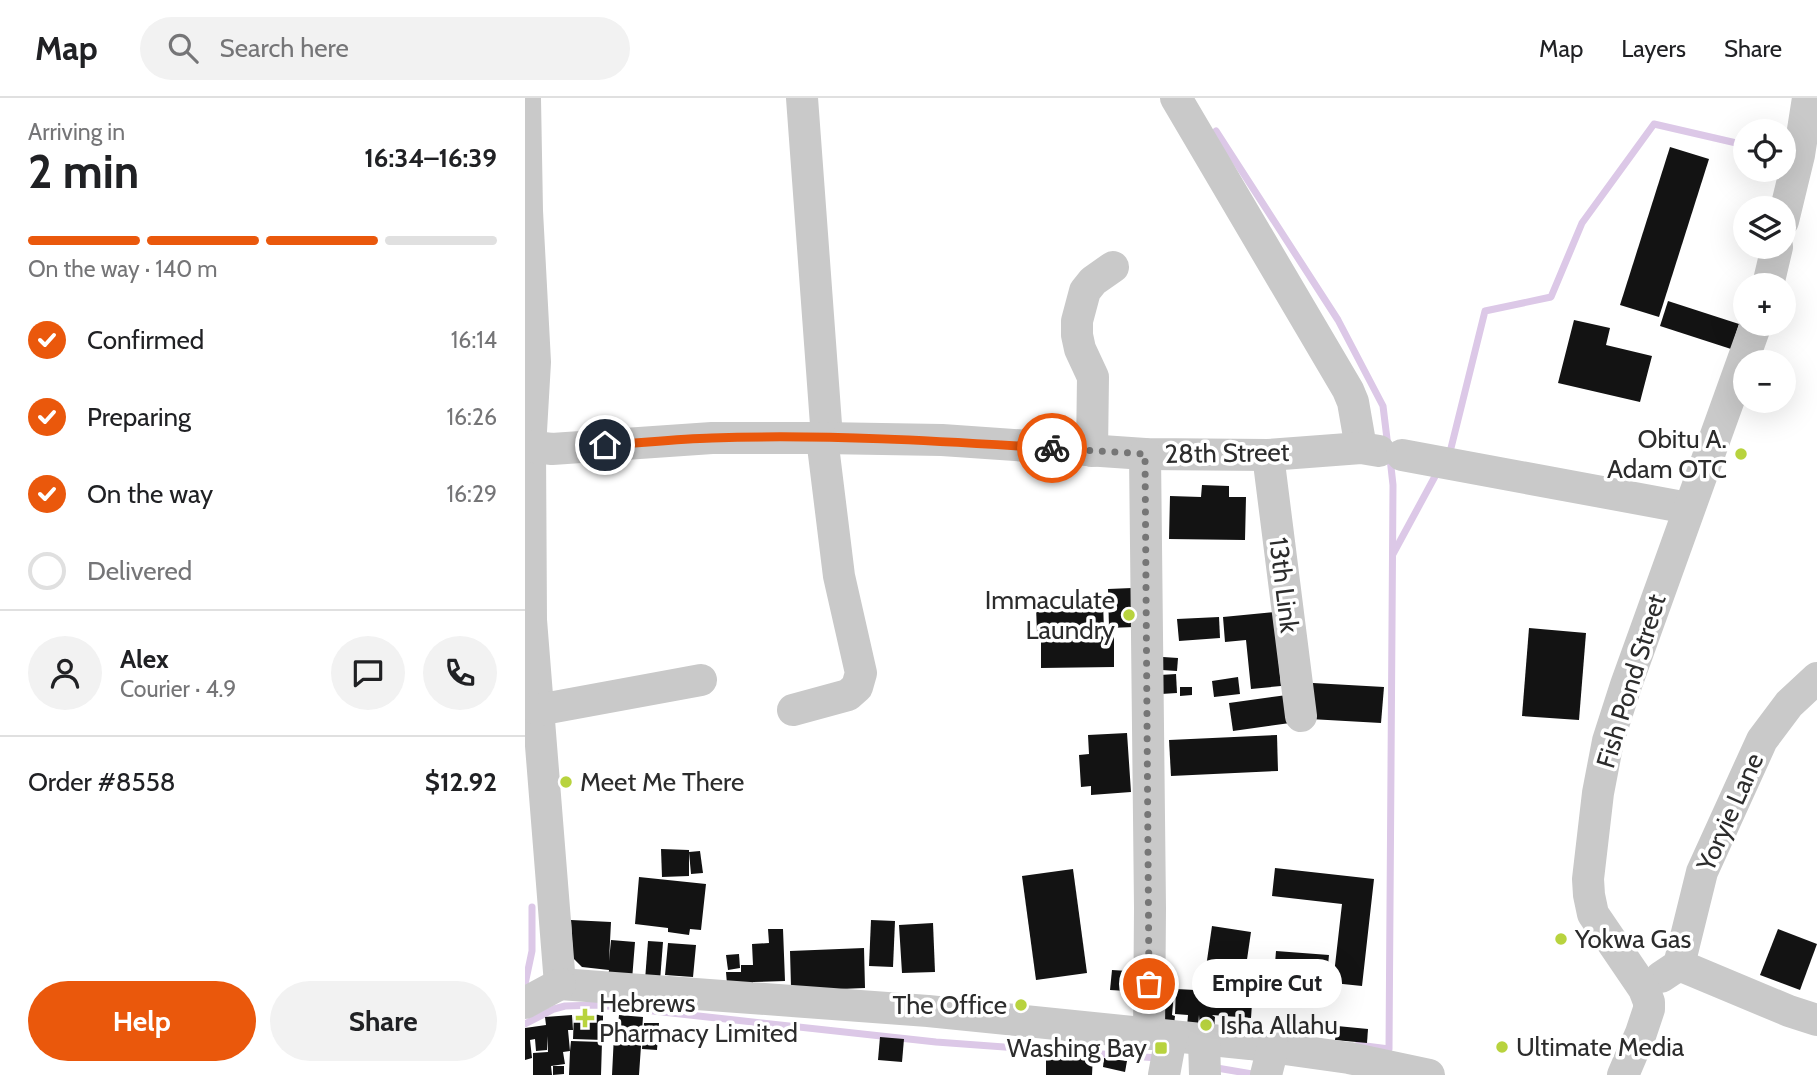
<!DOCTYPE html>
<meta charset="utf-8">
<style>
:root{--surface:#fff;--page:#f2f2f2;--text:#202124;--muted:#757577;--line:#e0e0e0;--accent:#ea580c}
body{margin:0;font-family:Cabin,sans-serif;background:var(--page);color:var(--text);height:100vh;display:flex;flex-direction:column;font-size:26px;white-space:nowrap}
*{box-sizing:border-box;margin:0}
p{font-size:23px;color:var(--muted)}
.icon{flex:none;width:38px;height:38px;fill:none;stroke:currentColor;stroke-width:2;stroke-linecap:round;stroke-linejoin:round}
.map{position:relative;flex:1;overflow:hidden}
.sheet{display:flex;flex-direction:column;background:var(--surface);width:525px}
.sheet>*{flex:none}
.controls{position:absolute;left:1208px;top:21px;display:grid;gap:14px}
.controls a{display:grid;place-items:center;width:63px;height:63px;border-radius:50%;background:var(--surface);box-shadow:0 7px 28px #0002;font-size:35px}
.pin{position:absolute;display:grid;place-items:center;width:60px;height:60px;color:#fff;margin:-30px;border:4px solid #fff;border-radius:50%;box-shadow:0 2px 7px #0007}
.courier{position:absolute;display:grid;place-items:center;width:70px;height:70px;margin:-35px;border:5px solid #ea580c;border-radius:50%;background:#fff;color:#222;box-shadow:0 2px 9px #0007}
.bubble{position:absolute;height:49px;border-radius:24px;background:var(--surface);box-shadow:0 7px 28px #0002;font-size:23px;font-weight:700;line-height:49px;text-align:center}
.headline em{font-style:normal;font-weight:700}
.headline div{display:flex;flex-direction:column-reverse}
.headline{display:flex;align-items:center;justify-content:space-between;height:119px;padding:0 28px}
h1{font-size:46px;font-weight:700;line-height:52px}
.bar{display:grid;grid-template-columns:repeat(4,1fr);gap:10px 7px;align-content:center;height:84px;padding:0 28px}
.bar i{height:9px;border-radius:5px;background:var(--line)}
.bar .selected{background:var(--accent)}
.bar p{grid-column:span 4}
.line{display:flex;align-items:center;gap:18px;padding:0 28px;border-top:2px solid var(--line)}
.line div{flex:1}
.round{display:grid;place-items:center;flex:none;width:74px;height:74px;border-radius:37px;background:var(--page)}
ol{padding:0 28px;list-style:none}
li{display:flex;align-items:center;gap:21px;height:77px}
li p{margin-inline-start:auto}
li .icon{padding:7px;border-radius:50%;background:var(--accent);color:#fff;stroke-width:4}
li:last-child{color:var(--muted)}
li i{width:38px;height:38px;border:4px solid var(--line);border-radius:50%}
.primary-button{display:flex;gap:14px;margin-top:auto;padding:14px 28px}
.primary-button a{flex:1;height:80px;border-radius:42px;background:var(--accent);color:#fff;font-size:28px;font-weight:700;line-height:80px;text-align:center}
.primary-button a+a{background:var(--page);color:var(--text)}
header{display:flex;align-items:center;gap:42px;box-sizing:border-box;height:98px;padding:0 35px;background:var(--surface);border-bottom:2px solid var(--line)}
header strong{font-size:33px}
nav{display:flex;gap:38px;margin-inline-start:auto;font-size:24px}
.search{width:490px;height:63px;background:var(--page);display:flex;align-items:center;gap:18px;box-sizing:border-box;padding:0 24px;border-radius:38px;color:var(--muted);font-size:26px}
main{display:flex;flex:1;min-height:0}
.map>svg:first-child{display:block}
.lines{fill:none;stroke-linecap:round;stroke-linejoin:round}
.stream{stroke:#dcc8e7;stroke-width:7}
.building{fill:#131313}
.minor{stroke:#c9c9c9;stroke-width:32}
.done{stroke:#767676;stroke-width:7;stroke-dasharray:0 12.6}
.route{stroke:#ea580c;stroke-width:9}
.poi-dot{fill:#b8d33e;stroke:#fff;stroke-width:2.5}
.labels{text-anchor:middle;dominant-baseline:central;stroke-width:7;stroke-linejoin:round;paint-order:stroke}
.poi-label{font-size:26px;fill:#2c2c2c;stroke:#fff;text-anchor:start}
.street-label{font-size:26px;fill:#2c2c2c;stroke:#fff}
</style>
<header>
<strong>Map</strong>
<div class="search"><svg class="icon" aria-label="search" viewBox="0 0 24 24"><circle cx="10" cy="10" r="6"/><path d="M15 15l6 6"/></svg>Search here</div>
<nav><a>Map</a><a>Layers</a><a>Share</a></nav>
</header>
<main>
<section class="sheet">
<div class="headline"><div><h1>2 min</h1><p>Arriving in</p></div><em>16:34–16:39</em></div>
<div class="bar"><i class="selected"></i><i class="selected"></i><i class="selected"></i><i></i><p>On the way · 140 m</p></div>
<ol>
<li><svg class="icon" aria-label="check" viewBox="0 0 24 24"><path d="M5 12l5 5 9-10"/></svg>Confirmed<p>16:14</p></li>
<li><svg class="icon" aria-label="check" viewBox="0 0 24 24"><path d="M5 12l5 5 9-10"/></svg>Preparing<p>16:26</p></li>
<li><svg class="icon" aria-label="check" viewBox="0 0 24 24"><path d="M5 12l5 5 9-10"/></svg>On the way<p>16:29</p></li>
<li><i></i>Delivered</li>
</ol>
<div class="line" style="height:126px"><a class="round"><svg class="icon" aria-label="person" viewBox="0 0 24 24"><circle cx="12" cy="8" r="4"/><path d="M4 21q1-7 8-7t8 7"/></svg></a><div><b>Alex</b><p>Courier · 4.9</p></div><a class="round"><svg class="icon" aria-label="chat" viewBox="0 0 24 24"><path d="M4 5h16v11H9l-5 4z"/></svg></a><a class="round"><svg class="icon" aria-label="phone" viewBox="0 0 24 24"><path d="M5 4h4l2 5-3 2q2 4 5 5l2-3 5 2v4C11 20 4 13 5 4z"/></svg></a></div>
<div class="line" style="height:91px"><div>Order #8558</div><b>$12.92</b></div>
<div class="primary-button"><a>Help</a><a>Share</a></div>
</section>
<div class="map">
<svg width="1292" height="977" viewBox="0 0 1292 977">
<rect width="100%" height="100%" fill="#fff"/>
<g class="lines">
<!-- stream -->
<g class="stream">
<path d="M691,33L813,222L858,308L863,349"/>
<path d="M922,358L926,350L960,213L1026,199L1057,125L1129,26L1220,47"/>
<path d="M868,456L914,371"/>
<path d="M0,886L7,853V809"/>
<path d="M0,926L29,911L40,908L73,907L411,944L633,960"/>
<path d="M833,947L864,951L868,387L865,360"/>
<path d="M686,969L733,977"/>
</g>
</g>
<!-- building -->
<g class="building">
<path d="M1145,49L1184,61L1134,219L1095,207Z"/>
<path d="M1143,203L1214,226L1206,251L1135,228Z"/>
<path d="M1049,222L1085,230L1081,247L1127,258L1115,304L1033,285Z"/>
<path d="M677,387L704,388V399H721L720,442L644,441L645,398L676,399Z"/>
<path d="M607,490L609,529L584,530L583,491Z"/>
<path d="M578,505L579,532L512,535L511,508Z"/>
<path d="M749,514L756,588L726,591L721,542L700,544L698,519Z"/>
<path d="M694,519L695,540L654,543L652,521Z"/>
<path d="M1004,530L1061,535L1054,622L997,618Z"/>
<path d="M589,538V569L516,570V540Z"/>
<path d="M638,559L653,560L652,573L637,572Z"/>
<path d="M651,576L652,595L636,596L635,577Z"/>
<path d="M713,579L715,596L689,599L687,583Z"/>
<path d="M788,585L859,589L856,625L785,621Z"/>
<path d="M655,589H667V597L655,598Z"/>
<path d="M762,597L765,625L708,633L704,605Z"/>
<path d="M602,635L606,694L566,697V688L556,689L554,657L564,656L563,637Z"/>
<path d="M752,637L753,673L646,678L644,642Z"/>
<path d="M136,751L164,752V778L137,779Z"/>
<path d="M175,753L178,775L166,776L164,754Z"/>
<path d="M750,770L849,781L837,888L808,885L817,806L747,798Z"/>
<path d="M548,771L562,875L511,882L497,778Z"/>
<path d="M114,779L181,786L176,832L165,831L164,837L143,834V830L110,826Z"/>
<path d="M46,822L86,824L84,863L86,842L110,844L107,882L83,880L84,872L57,869L48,860Z"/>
<path d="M346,822L370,823L368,869L344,868Z"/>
<path d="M408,825L410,874L377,875L374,827Z"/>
<path d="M687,828L726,834L719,882L680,876Z"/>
<path d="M243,831H258L260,883L228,884V890L202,886L201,874H216V878V867H228L227,846L244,845Z"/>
<path d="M1253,831L1292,846L1275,892L1235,877Z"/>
<path d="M123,843L138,844L135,883L120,882Z"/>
<path d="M143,845L171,847L168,879L140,877Z"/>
<path d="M339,850L340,890L290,892L289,889H266L265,853Z"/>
<path d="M751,853L804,857L799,908L747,904Z"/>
<path d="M214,856L215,870L203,872L201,857Z"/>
<path d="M587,872L603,873L602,893L585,892Z"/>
<path d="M689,888L728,891L726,920L687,917L690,919L689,931L675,930L674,917L673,929H662L663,917L650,916L651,891L689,893Z"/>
<path d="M638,893L649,894L647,917L650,918L649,927H636Z"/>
<path d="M49,916L78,917V942L48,941Z"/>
<path d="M47,917L48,932H43L45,953L46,943L77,944L76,977H44L45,953L38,954L40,966L26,968L27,977H8V955L23,954L22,938V952L11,953L10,941L5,942L7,960L0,962V930L21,927L20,919Z"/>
<path d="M94,917L118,919L114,977H87L89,937H92Z"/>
<path d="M119,925H134L132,952L117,951Z"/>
<path d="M812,928L843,931L842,945L810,942Z"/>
<path d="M355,939L379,941L377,964L353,962Z"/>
<path d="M526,954L568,956L567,977H521V957H525Z"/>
<path d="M579,960L602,963L600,974L578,969Z"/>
<path d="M28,968H39V976L28,977Z"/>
</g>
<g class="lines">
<!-- minor -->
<g class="minor">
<path d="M277,0L302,340"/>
<path d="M651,0L823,292L828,304L836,350"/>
<path d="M0,1L2,113L10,264L5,350L6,522L35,886"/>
<path d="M1258,123L1274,57L1283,0"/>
<path d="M1243,187L1252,149"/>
<path d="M0,348L27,351L187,340H297L417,342L620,356L743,357L836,350L854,353"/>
<path d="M567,353L568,279L555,251L552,237V223L560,193L568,183L588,169"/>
<path d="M620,356L625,810L624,936"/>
<path d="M743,357L776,618"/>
<path d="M877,357L1163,410"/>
<path d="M13,612L176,582"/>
<path d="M268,612L323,597L332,589L336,575L314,478L297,340"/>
<path d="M1154,867L1177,774L1237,642L1264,606L1292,580"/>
<path d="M1136,879L1154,867L1264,913L1292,922"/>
<path d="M35,886L403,913L725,946L824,960L904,977"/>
<path d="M0,905L35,886"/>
<path d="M679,942L680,977"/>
<path d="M639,977L646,939"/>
<path d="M741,977L748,949"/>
<path d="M1098,977L1116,935L1124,911V904L1119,891L1068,816L1064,797L1063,781L1073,695L1083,643L1101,587L1231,226"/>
</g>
</g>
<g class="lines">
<!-- done -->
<path class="done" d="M527,350L620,356L624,886"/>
<!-- route -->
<path class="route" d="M80,347C116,345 151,341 187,340C300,336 414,343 527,350"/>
</g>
<!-- markers -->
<g class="poi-dot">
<circle cx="1216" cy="356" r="7"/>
<circle cx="604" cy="517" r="7"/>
<circle cx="41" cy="684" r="7"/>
<circle cx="1036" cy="841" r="7"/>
<circle cx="496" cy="907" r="7"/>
<path d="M56.5 909.5h7v7h7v7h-7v7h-7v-7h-7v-7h7z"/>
<circle cx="681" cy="927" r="7"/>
<circle cx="977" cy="949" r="7"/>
<rect x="629" y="943" width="14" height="14" rx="3.5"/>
</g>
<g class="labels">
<!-- poi labels -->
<g class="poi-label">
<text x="1202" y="341" text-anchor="end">Obitu A.<tspan x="1202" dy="30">Adam OTC</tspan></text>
<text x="590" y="502" text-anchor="end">Immaculate<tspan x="590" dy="30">Laundry</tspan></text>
<text x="55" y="684">Meet Me There</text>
<text x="1050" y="841">Yokwa Gas</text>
<text x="74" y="905">Hebrews<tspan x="74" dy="30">Pharmacy Limited</tspan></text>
<text x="482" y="907" text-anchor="end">The Office</text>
<text x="695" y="927">Isha Allahu</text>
<text x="991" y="949">Ultimate Media</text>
<text x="622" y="950" text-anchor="end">Washing Bay</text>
</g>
<!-- street labels -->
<g class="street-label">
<text transform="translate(702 355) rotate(-1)">28th Street</text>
<text transform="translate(759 487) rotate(83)">13th Link</text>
<text transform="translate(1106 583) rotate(-73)">Fish Pond Street</text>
<text transform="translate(1205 714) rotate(-66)">Yoryie Lane</text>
</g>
</g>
</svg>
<div class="controls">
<a><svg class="icon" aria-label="locate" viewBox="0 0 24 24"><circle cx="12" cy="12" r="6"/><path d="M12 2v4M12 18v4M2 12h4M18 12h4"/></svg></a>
<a><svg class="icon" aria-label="layers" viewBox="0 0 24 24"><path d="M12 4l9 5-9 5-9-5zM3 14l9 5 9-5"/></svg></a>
<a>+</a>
<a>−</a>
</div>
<div class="pin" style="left:624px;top:886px;background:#ea580c"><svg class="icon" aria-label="bag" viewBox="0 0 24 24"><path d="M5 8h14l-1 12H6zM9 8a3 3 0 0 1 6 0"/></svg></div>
<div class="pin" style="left:80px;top:347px;background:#1f2937"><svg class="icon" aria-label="home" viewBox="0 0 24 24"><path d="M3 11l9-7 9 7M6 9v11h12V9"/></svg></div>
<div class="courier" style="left:527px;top:350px"><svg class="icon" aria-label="bike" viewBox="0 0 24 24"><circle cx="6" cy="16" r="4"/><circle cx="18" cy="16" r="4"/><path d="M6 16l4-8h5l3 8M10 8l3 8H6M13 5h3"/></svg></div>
<div class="bubble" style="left:667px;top:861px;width:150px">Empire Cut</div>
</div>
</main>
